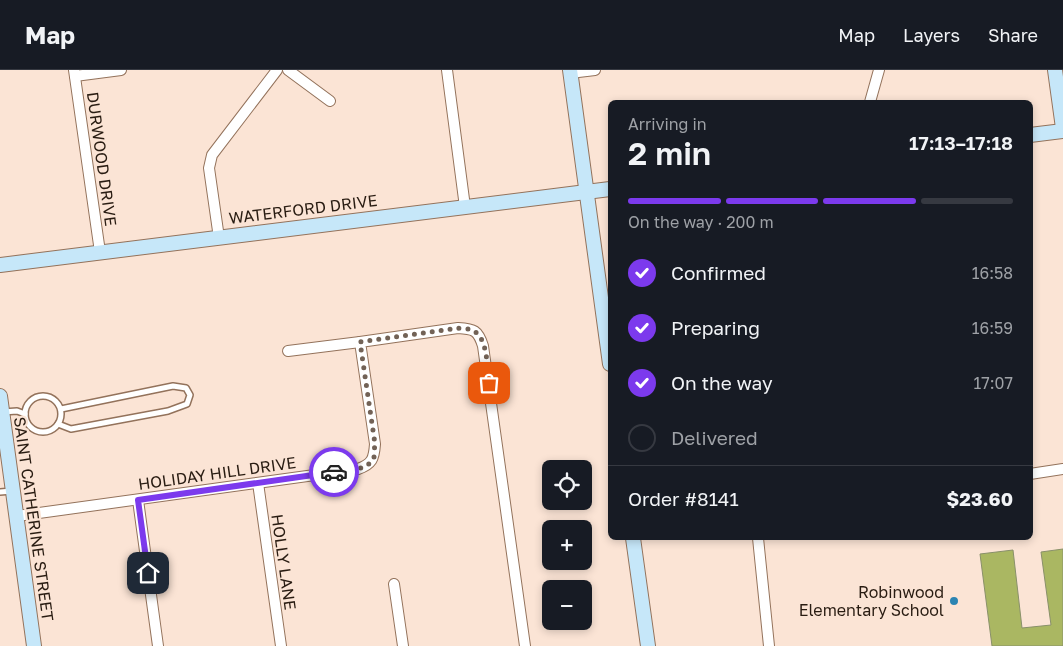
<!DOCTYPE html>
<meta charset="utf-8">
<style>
:root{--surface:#171b24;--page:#20242c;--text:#f1f3f6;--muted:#9ea1a6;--line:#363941;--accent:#7c3aed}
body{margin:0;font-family:"Golos Text",sans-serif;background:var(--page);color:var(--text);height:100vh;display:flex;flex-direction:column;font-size:19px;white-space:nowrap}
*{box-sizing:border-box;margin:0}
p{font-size:16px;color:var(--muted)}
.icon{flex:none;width:28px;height:28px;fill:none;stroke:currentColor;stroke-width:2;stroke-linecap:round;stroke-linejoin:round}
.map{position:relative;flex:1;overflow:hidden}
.details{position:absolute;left:608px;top:30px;width:425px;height:440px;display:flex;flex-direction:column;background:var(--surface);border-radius:8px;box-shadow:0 2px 8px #0003}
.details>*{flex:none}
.controls{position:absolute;left:542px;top:390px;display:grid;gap:10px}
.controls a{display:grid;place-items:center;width:50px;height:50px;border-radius:8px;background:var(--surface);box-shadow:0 2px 8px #0003;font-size:25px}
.pin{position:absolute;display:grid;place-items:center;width:42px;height:42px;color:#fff;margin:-21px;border-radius:10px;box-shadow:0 2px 8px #0006}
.courier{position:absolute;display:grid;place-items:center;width:50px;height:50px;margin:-25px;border:4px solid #7c3aed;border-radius:50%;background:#fff;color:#222;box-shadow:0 1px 6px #0007}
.head em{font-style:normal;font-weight:600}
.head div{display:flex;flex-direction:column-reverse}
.head{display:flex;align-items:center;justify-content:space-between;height:85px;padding:0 20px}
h1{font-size:32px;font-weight:600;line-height:38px}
.bar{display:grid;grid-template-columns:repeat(4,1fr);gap:8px 5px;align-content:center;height:60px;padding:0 20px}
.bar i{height:6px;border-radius:4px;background:var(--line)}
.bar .selected{background:var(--accent)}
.bar p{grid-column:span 4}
.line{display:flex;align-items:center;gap:12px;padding:0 20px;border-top:1px solid var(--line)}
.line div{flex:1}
ol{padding:0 20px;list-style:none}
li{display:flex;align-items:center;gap:15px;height:55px}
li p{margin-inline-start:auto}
li .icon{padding:5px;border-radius:50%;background:var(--accent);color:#fff;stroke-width:4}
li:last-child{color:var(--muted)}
li i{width:28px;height:28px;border:2px solid var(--line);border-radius:50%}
header{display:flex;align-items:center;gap:30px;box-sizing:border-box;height:70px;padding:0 25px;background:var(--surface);border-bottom:1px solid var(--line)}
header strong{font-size:24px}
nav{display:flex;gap:28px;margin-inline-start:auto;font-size:18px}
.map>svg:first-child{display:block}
.building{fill:#aab762;stroke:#89906a}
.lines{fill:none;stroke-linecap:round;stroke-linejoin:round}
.lane-casing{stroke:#93725b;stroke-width:8}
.street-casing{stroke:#93725b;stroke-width:12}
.secondary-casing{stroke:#93725b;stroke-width:16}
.lane{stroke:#fff;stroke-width:5}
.street{stroke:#fff;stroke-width:10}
.secondary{stroke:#c6e7f9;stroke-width:14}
.done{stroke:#726256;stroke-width:5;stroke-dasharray:0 9}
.route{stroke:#7c3aed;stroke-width:6}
.poi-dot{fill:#2c84b2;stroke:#fbe4d5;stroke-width:2}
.labels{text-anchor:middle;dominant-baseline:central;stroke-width:4.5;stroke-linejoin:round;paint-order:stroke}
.street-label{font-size:16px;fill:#291c12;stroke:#fbe4d5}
.poi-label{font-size:16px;fill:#291c12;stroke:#fbe4d5;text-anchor:end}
</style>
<header>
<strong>Map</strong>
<nav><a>Map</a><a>Layers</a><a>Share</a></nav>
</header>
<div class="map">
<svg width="1063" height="576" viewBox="0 0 1063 576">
<rect width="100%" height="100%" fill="#fbe4d5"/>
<!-- building -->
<path class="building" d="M1063,479V576H992L980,484L1013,480L1022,558L1051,555L1041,482Z"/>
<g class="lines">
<!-- lane casing -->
<g class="lane-casing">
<g id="lane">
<circle cx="43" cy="344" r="18"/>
<path d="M3,342L17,341L25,344"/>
<path d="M58,354L71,359L168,341L187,334L190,325L186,318L173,316L61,339"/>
<path d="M0,422L12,421"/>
</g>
</g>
<!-- street casing -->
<g class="street-casing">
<g id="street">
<path d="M74,0L100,182"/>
<path d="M288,0L330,31"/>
<path d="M447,0L465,137"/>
<path d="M570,3L595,0"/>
<path d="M75,6L121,0"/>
<path d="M870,32L879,0"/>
<path d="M219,168L209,98L212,85L277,0"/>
<path d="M288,281L360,272"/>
<path d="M1030,404L1063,399"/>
<path d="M258,413L281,576"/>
<path d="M138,430L158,576"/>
<path d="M17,446L358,399C372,394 374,389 375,374L360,272L458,258C474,259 478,260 483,276L525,576"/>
<path d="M758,468L769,576"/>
<path d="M394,514L403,576"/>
</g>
</g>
<!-- secondary casing -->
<g class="secondary-casing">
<g id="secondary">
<path d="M570,0L610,294"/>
<path d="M1055,0L1063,58"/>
<path d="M1030,65L1063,61"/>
<path d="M0,195L610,119"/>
<path d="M0,326L34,576"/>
<path d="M633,468L648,576"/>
</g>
</g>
<!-- lane -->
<use href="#lane" class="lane"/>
<!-- street -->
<use href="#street" class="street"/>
<!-- secondary -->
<use href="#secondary" class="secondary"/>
</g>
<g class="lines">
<!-- done -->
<path class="done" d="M334,402C347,400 369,401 374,387C375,383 374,378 375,374L360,272L458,258C463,259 470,258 474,261C488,269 487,298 489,313"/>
<!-- route -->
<path class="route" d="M148,503L138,430L334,402"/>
</g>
<!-- markers -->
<circle class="poi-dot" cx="954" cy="531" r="5"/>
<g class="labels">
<!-- street labels -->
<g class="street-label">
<text transform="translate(102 89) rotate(82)">DURWOOD DRIVE</text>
<text transform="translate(303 139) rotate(-7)">WATERFORD DRIVE</text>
<text transform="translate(217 403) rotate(-8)">HOLIDAY HILL DRIVE</text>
<text transform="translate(34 449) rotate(82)">SAINT CATHERINE STREET</text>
<text transform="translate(284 492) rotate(82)">HOLLY LANE</text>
</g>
<!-- poi labels -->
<g class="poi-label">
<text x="944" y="522">Robinwood<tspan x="944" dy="18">Elementary School</tspan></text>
</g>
</g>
</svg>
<div class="controls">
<a><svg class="icon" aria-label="locate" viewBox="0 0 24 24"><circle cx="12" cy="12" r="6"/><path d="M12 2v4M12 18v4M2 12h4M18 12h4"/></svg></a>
<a>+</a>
<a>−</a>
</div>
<div class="pin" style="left:489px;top:313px;background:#ea580c"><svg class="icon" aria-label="bag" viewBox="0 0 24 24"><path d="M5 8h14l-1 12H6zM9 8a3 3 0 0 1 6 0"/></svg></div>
<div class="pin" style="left:148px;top:503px;background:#1f2937"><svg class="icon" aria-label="home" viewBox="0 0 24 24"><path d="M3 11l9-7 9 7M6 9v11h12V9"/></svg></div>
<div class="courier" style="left:334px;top:402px"><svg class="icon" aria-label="car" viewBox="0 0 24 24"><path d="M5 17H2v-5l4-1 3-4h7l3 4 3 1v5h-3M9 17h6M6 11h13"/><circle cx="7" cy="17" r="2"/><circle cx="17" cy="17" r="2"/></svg></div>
<section class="details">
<div class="head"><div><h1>2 min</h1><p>Arriving in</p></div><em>17:13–17:18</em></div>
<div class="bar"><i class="selected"></i><i class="selected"></i><i class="selected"></i><i></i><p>On the way · 200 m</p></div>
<ol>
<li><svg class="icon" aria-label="check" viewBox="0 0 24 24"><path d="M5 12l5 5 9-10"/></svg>Confirmed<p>16:58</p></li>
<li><svg class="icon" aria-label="check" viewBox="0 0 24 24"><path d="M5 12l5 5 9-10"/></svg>Preparing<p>16:59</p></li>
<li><svg class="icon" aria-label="check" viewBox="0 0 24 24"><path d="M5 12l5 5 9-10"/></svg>On the way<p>17:07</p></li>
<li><i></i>Delivered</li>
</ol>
<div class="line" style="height:65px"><div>Order #8141</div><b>$23.60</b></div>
</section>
</div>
